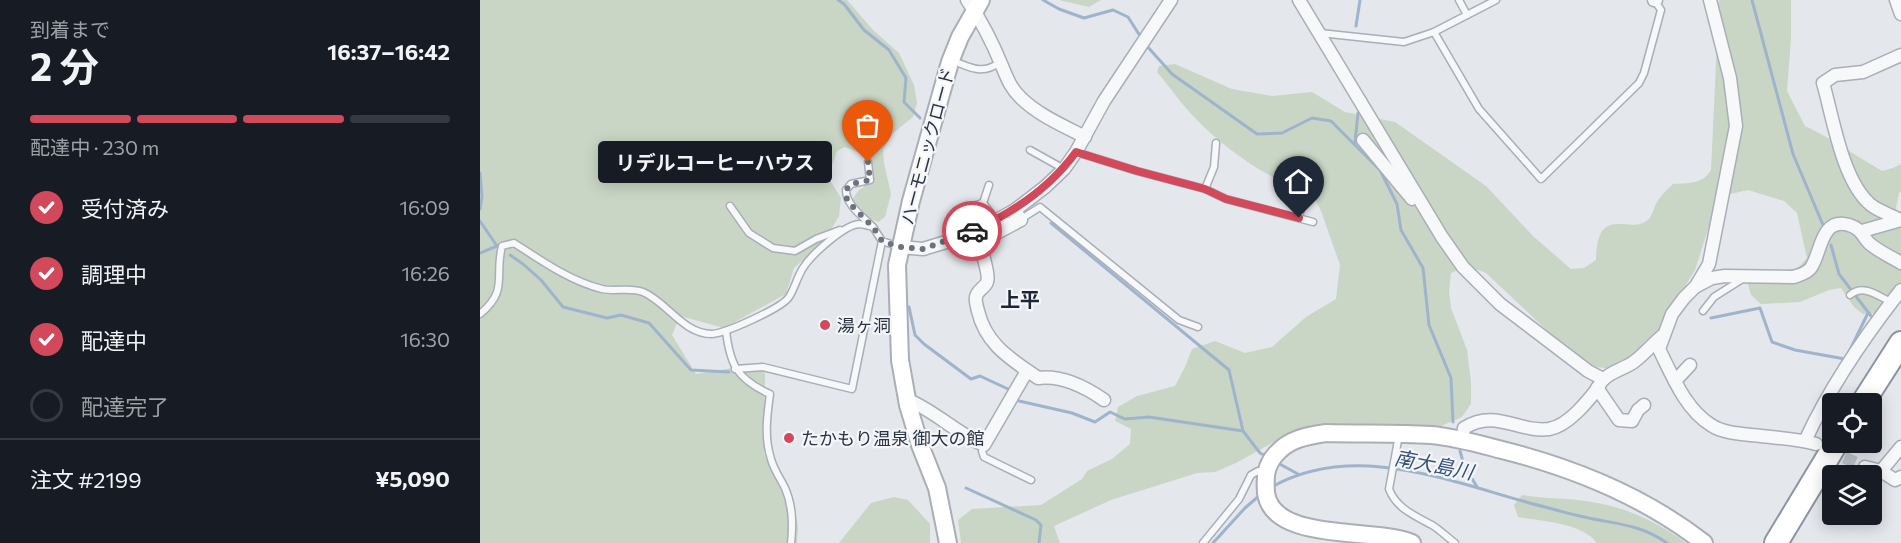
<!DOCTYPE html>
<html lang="ja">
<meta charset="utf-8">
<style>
:root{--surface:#171b24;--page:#242831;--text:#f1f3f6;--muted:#9ea1a6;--line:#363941;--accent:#d1495b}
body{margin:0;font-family:Commissioner,"Noto Sans JP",sans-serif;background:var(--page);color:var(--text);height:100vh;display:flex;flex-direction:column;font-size:22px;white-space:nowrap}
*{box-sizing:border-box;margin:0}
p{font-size:20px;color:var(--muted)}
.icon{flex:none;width:33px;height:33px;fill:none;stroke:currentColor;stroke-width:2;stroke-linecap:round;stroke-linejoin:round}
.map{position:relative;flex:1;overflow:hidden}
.sheet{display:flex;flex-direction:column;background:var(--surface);width:480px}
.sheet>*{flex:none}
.controls{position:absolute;left:1342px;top:393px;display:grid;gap:12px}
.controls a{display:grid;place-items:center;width:60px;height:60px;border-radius:6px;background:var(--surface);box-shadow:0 3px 15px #0003;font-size:30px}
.pin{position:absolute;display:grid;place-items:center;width:51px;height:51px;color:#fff;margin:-62px -26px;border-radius:50% 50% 50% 0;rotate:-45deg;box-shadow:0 0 6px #0007}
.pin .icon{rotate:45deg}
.courier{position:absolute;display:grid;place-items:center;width:60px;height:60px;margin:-30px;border:4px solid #d1495b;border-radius:50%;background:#fff;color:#222;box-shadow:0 2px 8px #0007}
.bubble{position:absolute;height:42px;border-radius:6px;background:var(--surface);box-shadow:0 3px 15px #0003;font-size:20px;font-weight:700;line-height:42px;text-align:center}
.headline em{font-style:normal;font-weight:700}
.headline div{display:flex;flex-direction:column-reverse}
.headline{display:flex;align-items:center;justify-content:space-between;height:102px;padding:0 30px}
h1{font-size:39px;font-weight:700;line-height:45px}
.bar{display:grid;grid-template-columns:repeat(4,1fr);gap:9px 6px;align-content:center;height:72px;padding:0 30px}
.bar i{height:8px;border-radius:4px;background:var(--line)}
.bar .active{background:var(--accent)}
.bar p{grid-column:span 4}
.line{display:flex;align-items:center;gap:15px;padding:0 30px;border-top:2px solid var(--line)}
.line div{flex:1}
ol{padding:0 30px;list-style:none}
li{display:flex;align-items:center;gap:18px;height:66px}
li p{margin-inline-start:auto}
li .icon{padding:6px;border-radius:50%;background:var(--accent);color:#fff;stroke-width:4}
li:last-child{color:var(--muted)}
li i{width:33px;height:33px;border:3px solid var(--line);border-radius:50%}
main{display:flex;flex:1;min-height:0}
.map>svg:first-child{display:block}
.green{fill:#c9d6c5}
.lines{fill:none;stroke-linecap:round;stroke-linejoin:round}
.stream{stroke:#9fb4cc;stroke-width:3}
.street-tunnel{stroke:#bfc3cb;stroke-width:12;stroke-dasharray:12 6;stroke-linecap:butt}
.lane-casing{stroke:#a9aeb7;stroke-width:9}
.street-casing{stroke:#a9aeb7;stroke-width:15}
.secondary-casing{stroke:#a9aeb7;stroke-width:20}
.highway-casing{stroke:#8b94a3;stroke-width:26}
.lane{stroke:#f7f8fa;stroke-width:6}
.street{stroke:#f7f8fa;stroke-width:12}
.secondary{stroke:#fff;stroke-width:16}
.highway{stroke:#fff;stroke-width:22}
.done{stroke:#6c737f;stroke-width:6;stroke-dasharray:0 10.8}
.route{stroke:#d1495b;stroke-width:8}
.poi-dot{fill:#d1495b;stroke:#f4f6f9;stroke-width:2}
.labels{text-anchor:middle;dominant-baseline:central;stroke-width:4.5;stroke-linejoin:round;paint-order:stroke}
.street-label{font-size:18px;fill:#2b3445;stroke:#f4f6f9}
.poi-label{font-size:18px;fill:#2b3445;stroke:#f4f6f9;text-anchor:start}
.neighbourhood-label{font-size:20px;font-weight:bold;fill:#1d2536;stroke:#f4f6f9}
.water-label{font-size:20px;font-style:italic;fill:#34527a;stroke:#f4f6f9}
</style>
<main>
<section class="sheet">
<div class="headline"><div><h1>2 分</h1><p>到着まで</p></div><em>16:37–16:42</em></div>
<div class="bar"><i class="active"></i><i class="active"></i><i class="active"></i><i></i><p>配達中 · 230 m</p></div>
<ol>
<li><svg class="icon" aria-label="check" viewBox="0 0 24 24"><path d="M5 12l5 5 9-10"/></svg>受付済み<p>16:09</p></li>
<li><svg class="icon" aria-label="check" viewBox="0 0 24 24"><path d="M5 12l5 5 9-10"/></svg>調理中<p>16:26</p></li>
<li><svg class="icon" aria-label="check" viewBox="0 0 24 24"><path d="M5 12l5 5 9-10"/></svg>配達中<p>16:30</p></li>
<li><i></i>配達完了</li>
</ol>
<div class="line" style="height:78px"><div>注文 #2199</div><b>¥5,090</b></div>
</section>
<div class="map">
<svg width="1421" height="543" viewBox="0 0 1421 543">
<rect width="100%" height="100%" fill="#e4e7ec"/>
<!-- green -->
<g class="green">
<path d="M0,0H367L393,30L419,53L434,85L437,103L433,117L412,134L403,150L404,163L411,194L405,217L398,222L389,218L374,204L373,198L379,190L384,187L387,178L385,155L365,147L357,151L350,171L351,182L361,198L359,216L343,243L314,268L306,294L244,328L200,316L192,335L216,374L277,364L285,374L284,453L302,492L314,503L318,528L317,543H0Z"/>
<path d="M579,0H621L609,7Z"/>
<path d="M1239,0H1311V38L1307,91L1325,126L1341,134L1402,171L1413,168L1421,164V192L1419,193L1416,208L1421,226V282L1396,313L1383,314L1374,307L1361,288L1349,290L1320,302L1281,304L1271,295L1268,284L1279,274L1318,268L1327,258L1317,213L1304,201L1268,190L1250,194L1236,204L1215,270L1178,331L1157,353L1134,369L1115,367L1087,349L1006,273C993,267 983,267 971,273L969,291L971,308L987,350L991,382V404L982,417L961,426L921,429L871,427L808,434L756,463L735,472L717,473L631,500L574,526L580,543H481L478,520L492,509L561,505L602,479L607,471L632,459L650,444L651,429L635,421L638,407L657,396L695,386L705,367L712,349L735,341L765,353L792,347L826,317L856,299L860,265L841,211L833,195C790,180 748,152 716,119C702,105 690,87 677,72L679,66L695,64L752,89L792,96L832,92L865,112L915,122L1006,186L1054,237L1091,269L1104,268L1116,260C1117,201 1151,237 1169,219C1173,214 1174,207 1177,202C1181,195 1188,189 1193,184C1209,183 1223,184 1231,170Z"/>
<path d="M1042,495C1065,499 1089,498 1112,502C1146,507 1179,523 1206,543H1117C1103,523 1061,521 1038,517L1034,505Z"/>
<path d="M414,497L428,500L450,524V543H359L391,503Z"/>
</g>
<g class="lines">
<!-- stream -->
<g class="stream">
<path d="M358,0L364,4L384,30L409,50L426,78L424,102L440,118"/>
<path d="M563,0L579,9L604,18L633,10L648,17L662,39"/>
<path d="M1272,0L1313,154L1343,225"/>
<path d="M876,26L880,0"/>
<path d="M666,45L692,74L777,134L802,133L832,118L851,121L900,170L917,204L921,230L943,268L949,325L971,378L973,422"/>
<path d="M875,143L878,113"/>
<path d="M0,173L2,197L0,209"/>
<path d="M0,221L17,246L0,253"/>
<path d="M571,223L749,370L763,431L780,453L788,457"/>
<path d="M1351,245L1359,274L1391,316"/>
<path d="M30,255L43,264L61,280L83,307L127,318L141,315L169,323L211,370L249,372"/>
<path d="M429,307L435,335L444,344L491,379L500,376L528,389"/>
<path d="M1231,318L1280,308L1292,342L1315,350L1365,359"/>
<path d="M1368,354L1388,313"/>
<path d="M539,401L592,413L615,422L630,412L645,419L669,417L763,431"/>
<path d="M980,451L984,465L997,487"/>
<path d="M796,462L818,474"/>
<path d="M486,488L556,520L561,525L559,543"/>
<path d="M790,488C877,438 977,485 1065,507C1083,512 1101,517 1119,520C1145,525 1164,527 1187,543"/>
<path d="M733,543L765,508L780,495"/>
</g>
<!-- street-tunnel -->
<path class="street-tunnel" d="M1348,450L1385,467"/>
<!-- lane casing -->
<g class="lane-casing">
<g id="lane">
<path d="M987,15L1016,0"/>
<path d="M954,32L999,109L1061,179L1159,83L1164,73L1181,10L1175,1"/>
<path d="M840,33L924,42L954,32L987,15L979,0"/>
<path d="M471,60C490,67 502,76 520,62"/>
<path d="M550,150L584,169"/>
<path d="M596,152L657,171L725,189L746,199L833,222"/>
<path d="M388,162L390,180L371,184L366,190C366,205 382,216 392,226"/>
<path d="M725,189L734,167L736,143"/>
<path d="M503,203L509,185"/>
<path d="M250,206L269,233L293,248L315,251L336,239L360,230"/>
<path d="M476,211L503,203L516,220"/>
<path d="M819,217L822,204"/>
<path d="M541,219L560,207L699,320L718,327"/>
<path d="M1370,295C1384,284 1396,295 1411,302"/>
<path d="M1223,311L1234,297L1264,278"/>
<path d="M0,314C29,290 14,277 22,246L34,243C62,261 90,281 122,289C135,292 151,287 163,292C187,302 203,334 232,334C246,333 302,308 309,297C315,288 317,277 323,268C331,255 364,225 379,224C383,224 388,226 393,227L402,241L420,247"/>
<path d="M246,331C250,365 257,379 290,394C287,416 284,437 291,459C294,470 300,478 305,488C313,506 313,524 311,543"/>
<path d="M255,369L283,367L372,389L402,241"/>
<path d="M919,435L909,489C916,508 935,516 952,525C960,530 967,537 975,543"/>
<path d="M504,445L502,451L504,457L551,480"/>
<path d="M723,543L759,499L771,475L778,471L785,472"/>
</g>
</g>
<!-- street casing -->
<g class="street-casing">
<g id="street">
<path d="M487,0C501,20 513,44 522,66C527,78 531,89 541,98C558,115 584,126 605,137"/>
<path d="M819,0L962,237L983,267L1020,304L1108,371L1123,379"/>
<path d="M1174,0H1176"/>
<path d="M1230,0L1250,78L1256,126L1229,264L1216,286L1204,298L1192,314L1179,349C1192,375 1205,409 1231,425C1244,434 1265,434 1281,436C1299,438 1318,439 1336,444"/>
<path d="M1416,0L1421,14"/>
<path d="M1421,55L1383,72L1355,75L1343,83C1353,117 1362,181 1391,205C1399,211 1412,216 1421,220"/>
<path d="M883,140L932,199"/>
<path d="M535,210L541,220L500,242C501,250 510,276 507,282C505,288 497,290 496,297C495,301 497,307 498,311C506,345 531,359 558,378C582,375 604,386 624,400"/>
<path d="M1382,231L1421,220"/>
<path d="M420,247L443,249L466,242L517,220L535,210L565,187L584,169L596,152L624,101L691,0"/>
<path d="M1217,286L1232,278L1245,276L1314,277C1322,274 1330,272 1333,264C1341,250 1342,217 1369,225C1382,229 1382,236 1389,243C1398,251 1411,257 1421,263"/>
<path d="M1195,381L1210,365"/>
<path d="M1117,388L1139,420L1152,421L1158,410L1164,405"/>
<path d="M426,399C456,411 475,433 504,445L547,371"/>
<path d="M982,441L984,428C1015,408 1039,433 1069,429C1088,426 1107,402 1118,388C1120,385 1120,382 1123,380C1131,371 1145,369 1155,361C1164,354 1173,344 1182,336"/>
<path d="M1325,441C1350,387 1384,337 1421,290"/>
<path d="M1385,467L1401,471L1421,447"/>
<path d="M1401,471L1415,480L1421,477"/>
</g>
</g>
<!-- secondary casing -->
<g class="secondary-casing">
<g id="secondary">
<path d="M468,543L457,488L440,445L428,405L420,360L417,265L431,201L470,62L480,37L501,0"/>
<path d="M932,543C894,527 793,543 786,493C785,478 785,466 796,454C809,439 826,436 846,433C880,434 916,433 951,435C975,437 999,444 1022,450C1094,468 1165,497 1224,543"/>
</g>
</g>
<!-- highway casing -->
<g class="highway-casing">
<g id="highway">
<path d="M1382,404L1421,343"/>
<path d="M1296,543L1357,442"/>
</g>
</g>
<!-- lane -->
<use href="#lane" class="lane"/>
<!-- street -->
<use href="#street" class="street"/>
<!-- secondary -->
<use href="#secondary" class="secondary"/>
<!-- highway -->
<use href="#highway" class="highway"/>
</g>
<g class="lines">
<!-- done -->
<path class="done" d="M388,162L390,180L371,184L366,190V197L370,204L393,227L402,241L420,247L443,249L492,231"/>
<!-- route -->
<path class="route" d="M492,231C533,213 569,189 596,152L657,171L725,189L746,199L819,218"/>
</g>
<!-- markers -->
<g class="poi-dot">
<circle cx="345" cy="325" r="6"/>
<circle cx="309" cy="438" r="6"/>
</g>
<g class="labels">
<!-- street labels -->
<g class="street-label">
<text transform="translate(447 146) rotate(-75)">ハーモニックロード</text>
</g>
<!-- poi labels -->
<g class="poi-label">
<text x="357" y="325">湯ヶ洞</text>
<text x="321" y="438">たかもり温泉 御大の館</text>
</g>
<!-- neighbourhood labels -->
<g class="neighbourhood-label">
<text x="540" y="299">上平</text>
</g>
<!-- water labels -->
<g class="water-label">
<text transform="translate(954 464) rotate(11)">南大島川</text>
</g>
</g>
</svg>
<div class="controls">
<a><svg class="icon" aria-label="locate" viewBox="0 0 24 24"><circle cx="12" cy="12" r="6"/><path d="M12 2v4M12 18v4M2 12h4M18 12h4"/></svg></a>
<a><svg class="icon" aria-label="layers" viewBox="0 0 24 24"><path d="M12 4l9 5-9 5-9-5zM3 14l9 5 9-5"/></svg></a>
</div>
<div class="pin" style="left:388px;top:162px;background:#ea580c"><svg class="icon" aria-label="bag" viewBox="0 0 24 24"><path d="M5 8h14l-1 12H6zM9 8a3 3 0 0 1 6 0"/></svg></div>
<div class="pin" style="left:819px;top:218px;background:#1f2937"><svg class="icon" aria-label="home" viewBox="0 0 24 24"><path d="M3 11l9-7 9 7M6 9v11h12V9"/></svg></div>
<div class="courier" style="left:492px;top:231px"><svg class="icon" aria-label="car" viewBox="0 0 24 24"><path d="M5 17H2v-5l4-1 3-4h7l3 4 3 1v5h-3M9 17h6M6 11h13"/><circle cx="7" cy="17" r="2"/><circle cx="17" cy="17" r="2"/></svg></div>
<div class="bubble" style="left:118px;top:141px;width:234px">リデルコーヒーハウス</div>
</div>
</main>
